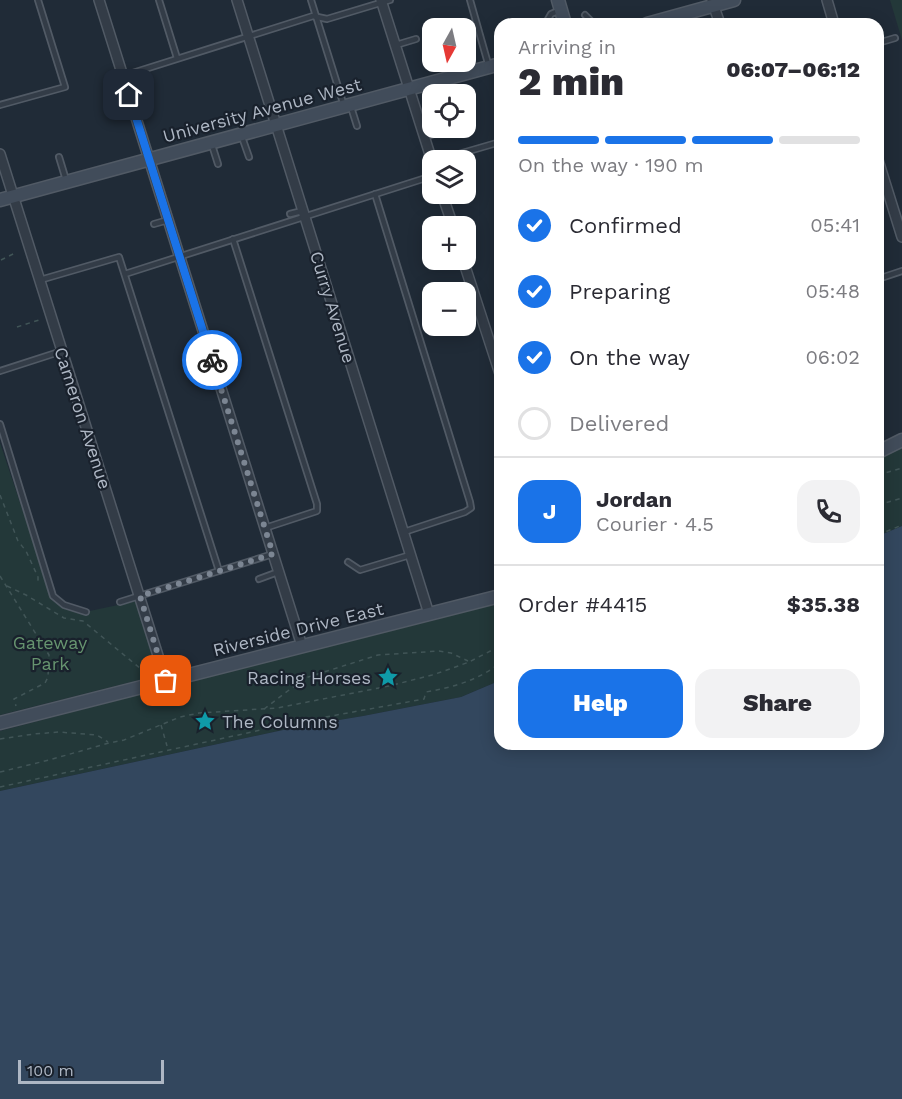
<!DOCTYPE html>
<meta charset="utf-8">
<style>
:root{--surface:#fff;--page:#f2f2f3;--text:#2b2b33;--muted:#7c7c81;--line:#e1e1e2;--accent:#1a73e8}
body{margin:0;font-family:"Work Sans",sans-serif;background:var(--page);color:var(--text);height:100vh;display:flex;flex-direction:column;font-size:22px;white-space:nowrap}
*{box-sizing:border-box;margin:0}
p{font-size:20px;color:var(--muted)}
.icon{flex:none;width:33px;height:33px;fill:none;stroke:currentColor;stroke-width:2;stroke-linecap:round;stroke-linejoin:round}
.map{position:relative;flex:1;overflow:hidden}
.drawer{position:absolute;left:494px;top:18px;width:390px;height:732px;display:flex;flex-direction:column;background:var(--surface);border-radius:18px;box-shadow:0 3px 15px #0003}
.drawer>*{flex:none}
.needle{width:39px;rotate:188deg}
.tools{position:absolute;left:422px;top:18px;display:grid;gap:12px}
.tools a{display:grid;place-items:center;width:54px;height:54px;border-radius:12px;background:var(--surface);box-shadow:0 3px 15px #0003;font-size:30px}
.scale{position:absolute;left:18px;bottom:15px;width:146px;box-sizing:border-box;padding-left:6px;border:3px solid #aeb7c4;border-top:0;font-size:16px;line-height:21px;white-space:nowrap;color:#aeb7c4;-webkit-text-stroke:4px #19212c;paint-order:stroke}
.pin{position:absolute;display:grid;place-items:center;width:51px;height:51px;color:#fff;margin:-26px;border-radius:12px;box-shadow:0 3px 9px #0006}
.courier{position:absolute;display:grid;place-items:center;width:60px;height:60px;margin:-30px;border:4px solid #1a73e8;border-radius:50%;background:#fff;color:#222;box-shadow:0 2px 8px #0007}
.head em{font-style:normal;font-weight:800}
.head div{display:flex;flex-direction:column-reverse}
.head{display:flex;align-items:center;justify-content:space-between;height:102px;padding:0 24px}
h1{font-size:39px;font-weight:800;line-height:45px}
.bar{display:grid;grid-template-columns:repeat(4,1fr);gap:9px 6px;align-content:center;height:72px;padding:0 24px}
.bar i{height:8px;border-radius:4px;background:var(--line)}
.bar .current{background:var(--accent)}
.bar p{grid-column:span 4}
.line{display:flex;align-items:center;gap:15px;padding:0 24px;border-top:2px solid var(--line)}
.line div{flex:1}
.round{display:grid;place-items:center;flex:none;width:63px;height:63px;border-radius:18px;background:var(--page)}
ol{padding:0 24px;list-style:none}
li{display:flex;align-items:center;gap:18px;height:66px}
li p{margin-inline-start:auto}
li .icon{padding:6px;border-radius:50%;background:var(--accent);color:#fff;stroke-width:4}
li:last-child{color:var(--muted)}
li i{width:33px;height:33px;border:3px solid var(--line);border-radius:50%}
.button{display:flex;gap:12px;margin-top:auto;padding:12px 24px}
.button a{flex:1;height:69px;border-radius:18px;background:var(--accent);color:#fff;font-size:24px;font-weight:800;line-height:69px;text-align:center}
.button a+a{background:var(--page);color:var(--text)}
.map>svg:first-child{display:block}
.green{fill:#233839}
.water{fill:#33475e}
.lines{fill:none;stroke-linecap:round;stroke-linejoin:round}
.lane-casing{stroke:#515a65;stroke-width:8}
.street-casing{stroke:#515a65;stroke-width:12}
.secondary-casing{stroke:#515a65;stroke-width:15}
.path{stroke:#415557;stroke-width:1.5;stroke-dasharray:4.5 4.5;stroke-linecap:butt}
.lane{stroke:#333c47;stroke-width:4.5}
.street{stroke:#333c47;stroke-width:9}
.secondary{stroke:#414c5a;stroke-width:12}
.done{stroke:#7c8693;stroke-width:6;stroke-dasharray:0 10.8}
.route{stroke:#1a73e8;stroke-width:8}
.labels{text-anchor:middle;dominant-baseline:central;stroke-width:4.5;stroke-linejoin:round;paint-order:stroke}
.street-label{font-size:18px;fill:#aeb7c4;stroke:#19212c}
.park-label{font-size:18px;fill:#66946f;stroke:#19212c}
.poi-label{font-size:18px;fill:#aeb7c4;stroke:#19212c;text-anchor:end}
</style>
<div class="map">
<svg width="902" height="1099" viewBox="0 0 902 1099">
<rect width="100%" height="100%" fill="#202b37"/>
<!-- green -->
<g class="green">
<path d="M890,0H902V40Z"/>
<path d="M0,443L53,601L80,613L137,601L156,667L154,674L147,678L0,715Z"/>
<path d="M902,446V526L878,536V457Z"/>
<path d="M499,602V678L494,683L461,697L363,716L297,727L0,791V731L290,655L431,621Z"/>
</g>
<!-- water -->
<path class="water" d="M902,526V1099H0V791L297,727L363,716L461,697L494,683L499,678L500,744H878V536Z"/>
<g class="lines">
<!-- lane casing -->
<g class="lane-casing">
<g id="lane">
<path d="M159,0L177,58"/>
<path d="M311,0L344,106"/>
<path d="M470,0L489,67"/>
<path d="M585,15L591,21L592,24"/>
<path d="M547,21L551,14L558,11"/>
<path d="M878,43L895,38"/>
<path d="M396,45L416,39"/>
<path d="M123,76L313,16L327,19L390,0"/>
<path d="M0,105L65,87L38,0"/>
<path d="M351,107L357,126"/>
<path d="M242,137L249,157"/>
<path d="M425,137L443,131"/>
<path d="M212,145L218,164"/>
<path d="M59,157L66,180"/>
<path d="M438,160L500,142"/>
<path d="M375,194L470,502L471,508L465,512L404,532"/>
<path d="M290,214L302,211"/>
<path d="M154,224L168,220"/>
<path d="M233,239L317,504V511L265,528"/>
<path d="M125,274L432,176"/>
<path d="M878,279L902,271"/>
<path d="M40,280L119,257L219,571"/>
<path d="M0,371L62,351"/>
<path d="M0,424L53,596L64,605L86,612"/>
<path d="M348,562L360,570L410,555"/>
<path d="M259,579L278,572"/>
<path d="M120,602L273,554"/>
</g>
</g>
<!-- street casing -->
<g class="street-casing">
<g id="street">
<path d="M99,0L302,646"/>
<path d="M237,0L429,614"/>
<path d="M381,0L432,161"/>
<path d="M827,0L834,24"/>
<path d="M712,1L720,24"/>
<path d="M0,154L166,681"/>
<path d="M878,160L902,237"/>
<path d="M442,194L453,226"/>
<path d="M463,260L500,374"/>
</g>
</g>
<!-- secondary casing -->
<g class="secondary-casing">
<g id="secondary">
<path d="M558,0L565,24"/>
<path d="M647,24L734,0"/>
<path d="M0,200L500,64"/>
<path d="M878,452L902,440"/>
<path d="M0,723L500,596"/>
</g>
</g>
<!-- path -->
<g class="path">
<path d="M1,260L17,252"/>
<path d="M17,327L39,320"/>
<path d="M880,463L882,473"/>
<path d="M878,475L902,468"/>
<path d="M0,495L18,541L26,551L38,577V580L41,583"/>
<path d="M878,505L902,498"/>
<path d="M878,535L902,525"/>
<path d="M0,576L49,655L48,677L45,683L14,699L16,706"/>
<path d="M7,586L26,595L64,618L83,621L147,674"/>
<path d="M264,709L305,678L378,655L439,651L451,653L468,661"/>
<path d="M161,725L167,746"/>
<path d="M0,739L34,734L59,732L97,735L108,742"/>
<path d="M0,772L49,760L109,743L124,740L180,717L199,713L277,708L389,686L432,675L450,669L469,662L500,646"/>
<path d="M0,787L293,723L424,699L426,692C453,687 477,681 500,663"/>
</g>
<!-- lane -->
<use href="#lane" class="lane"/>
<!-- street -->
<use href="#street" class="street"/>
<!-- secondary -->
<use href="#secondary" class="secondary"/>
</g>
<g class="lines">
<!-- done -->
<path class="done" d="M166,681L140,596L273,554L212,360"/>
<!-- route -->
<path class="route" d="M129,95L212,360"/>
</g>
<!-- icons -->
<defs>
<g id="sight-bare" transform="scale(1.62)"><path d="M0-6L1.8-2.2L6-1.7L2.9 1.2L3.7 5.4L0 3.3L-3.7 5.4L-2.9 1.2L-6-1.7L-1.8-2.2Z" fill="#0f9aa8" stroke="#19212c" stroke-width="2.5" paint-order="stroke"/></g>
</defs>
<g fill-rule="evenodd">
<use href="#sight-bare" x="388" y="677"/>
<use href="#sight-bare" x="205" y="721"/>
</g>
<g class="labels">
<!-- street labels -->
<g class="street-label">
<text transform="translate(262 110) rotate(-15)">University Avenue West</text>
<text transform="translate(333 307) rotate(73)">Curry Avenue</text>
<text transform="translate(83 418) rotate(72)">Cameron Avenue</text>
<text transform="translate(298 629) rotate(-14)">Riverside Drive East</text>
</g>
<!-- park labels -->
<g class="park-label">
<text x="50" y="642">Gateway<tspan x="50" dy="21">Park</tspan></text>
</g>
<!-- poi labels -->
<g class="poi-label">
<text x="371" y="677">Racing Horses</text>
<text x="222" y="721" text-anchor="start">The Columns</text>
</g>
</g>
</svg>
<div class="tools">
<a><svg class="needle" viewBox="-14 -14 28 28"><path d="M0-13l5 13h-10z" fill="#e53935"/><path d="M0 13l5-13h-10z" fill="#7c7c81"/></svg></a>
<a><svg class="icon" aria-label="locate" viewBox="0 0 24 24"><circle cx="12" cy="12" r="6"/><path d="M12 2v4M12 18v4M2 12h4M18 12h4"/></svg></a>
<a><svg class="icon" aria-label="layers" viewBox="0 0 24 24"><path d="M12 4l9 5-9 5-9-5zM3 14l9 5 9-5"/></svg></a>
<a>+</a>
<a>−</a>
</div>
<div class="scale">100 m</div>
<div class="pin" style="left:166px;top:681px;background:#ea580c"><svg class="icon" aria-label="bag" viewBox="0 0 24 24"><path d="M5 8h14l-1 12H6zM9 8a3 3 0 0 1 6 0"/></svg></div>
<div class="pin" style="left:129px;top:95px;background:#1f2937"><svg class="icon" aria-label="home" viewBox="0 0 24 24"><path d="M3 11l9-7 9 7M6 9v11h12V9"/></svg></div>
<div class="courier" style="left:212px;top:360px"><svg class="icon" aria-label="bike" viewBox="0 0 24 24"><circle cx="6" cy="16" r="4"/><circle cx="18" cy="16" r="4"/><path d="M6 16l4-8h5l3 8M10 8l3 8H6M13 5h3"/></svg></div>
<section class="drawer">
<div class="head"><div><h1>2 min</h1><p>Arriving in</p></div><em>06:07–06:12</em></div>
<div class="bar"><i class="current"></i><i class="current"></i><i class="current"></i><i></i><p>On the way · 190 m</p></div>
<ol>
<li><svg class="icon" aria-label="check" viewBox="0 0 24 24"><path d="M5 12l5 5 9-10"/></svg>Confirmed<p>05:41</p></li>
<li><svg class="icon" aria-label="check" viewBox="0 0 24 24"><path d="M5 12l5 5 9-10"/></svg>Preparing<p>05:48</p></li>
<li><svg class="icon" aria-label="check" viewBox="0 0 24 24"><path d="M5 12l5 5 9-10"/></svg>On the way<p>06:02</p></li>
<li><i></i>Delivered</li>
</ol>
<div class="line" style="height:108px"><b class="round" style="background:var(--accent);color:#fff">J</b><div><b>Jordan</b><p>Courier · 4.5</p></div><a class="round"><svg class="icon" aria-label="phone" viewBox="0 0 24 24"><path d="M5 4h4l2 5-3 2q2 4 5 5l2-3 5 2v4C11 20 4 13 5 4z"/></svg></a></div>
<div class="line" style="height:78px"><div>Order #4415</div><b>$35.38</b></div>
<div class="button"><a>Help</a><a>Share</a></div>
</section>
</div>
